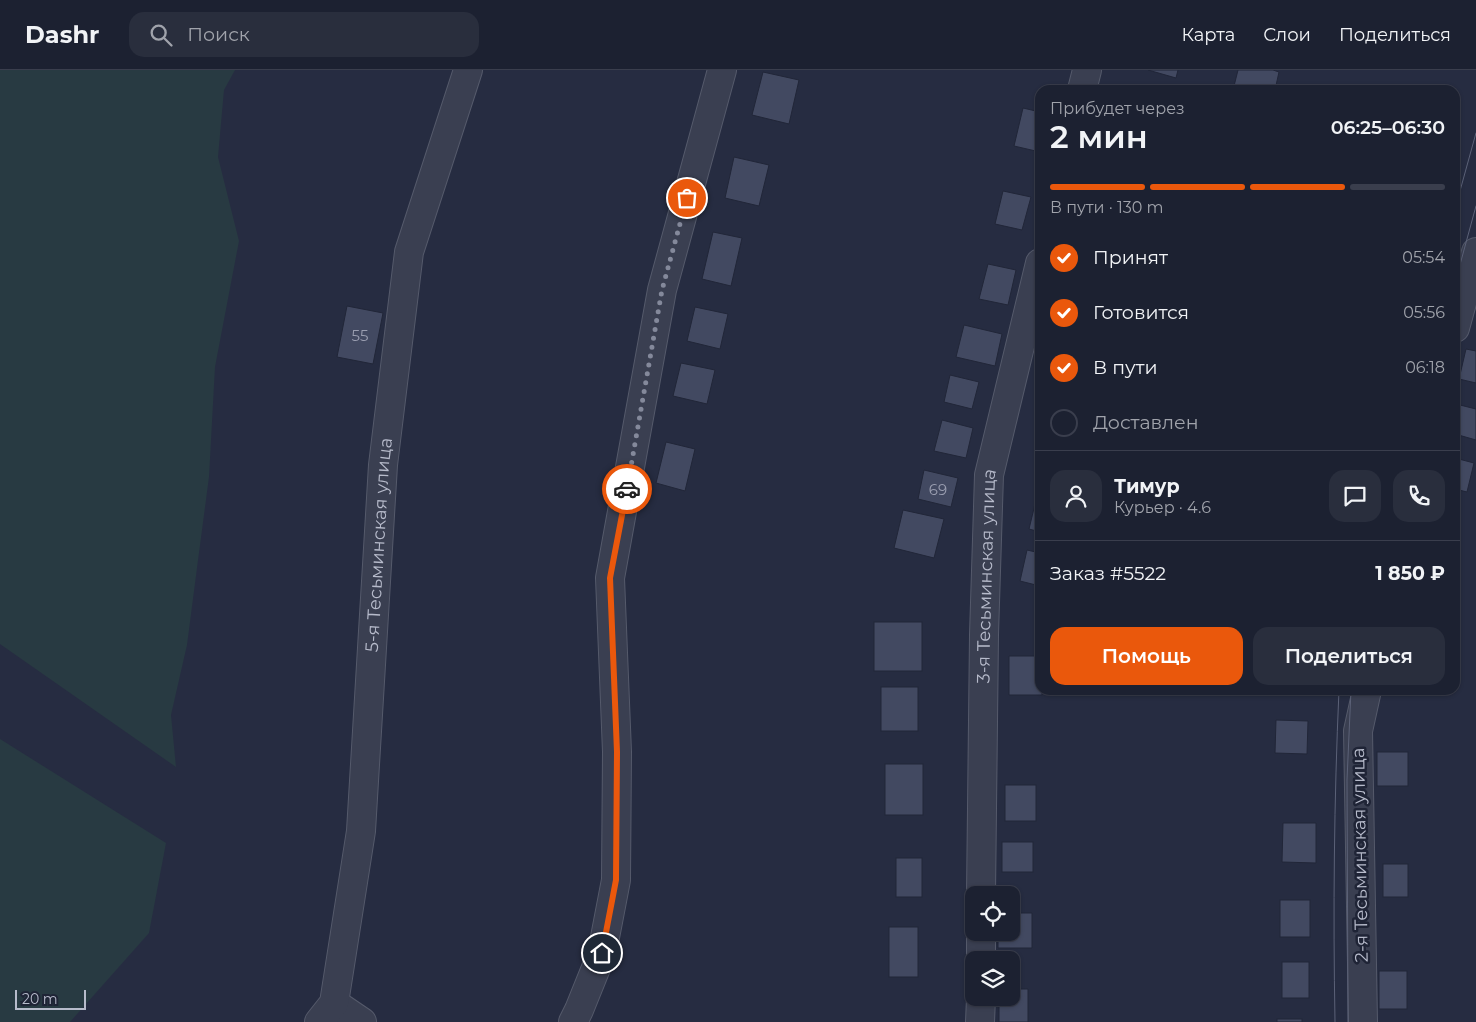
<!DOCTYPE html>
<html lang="ru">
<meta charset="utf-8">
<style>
:root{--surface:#1c2131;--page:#292e3d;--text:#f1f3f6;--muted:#a0a3ab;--line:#3a3e4d;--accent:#ea580c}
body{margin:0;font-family:Montserrat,sans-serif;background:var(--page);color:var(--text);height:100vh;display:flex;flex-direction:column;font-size:19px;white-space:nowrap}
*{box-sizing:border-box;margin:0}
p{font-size:16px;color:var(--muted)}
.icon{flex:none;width:28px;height:28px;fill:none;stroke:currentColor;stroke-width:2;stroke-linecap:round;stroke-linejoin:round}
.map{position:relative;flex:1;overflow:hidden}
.side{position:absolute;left:1035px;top:15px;width:425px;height:610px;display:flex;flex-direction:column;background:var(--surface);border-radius:15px;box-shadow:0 1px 4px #0004,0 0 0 1px var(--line)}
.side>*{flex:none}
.tools{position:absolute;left:965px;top:816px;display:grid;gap:10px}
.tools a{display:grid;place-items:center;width:55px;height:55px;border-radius:10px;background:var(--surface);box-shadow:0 1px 4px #0004,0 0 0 1px var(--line);font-size:25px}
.scale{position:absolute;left:15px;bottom:12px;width:71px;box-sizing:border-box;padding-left:5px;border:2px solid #b7bbcb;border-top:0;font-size:14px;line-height:18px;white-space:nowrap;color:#b7bbcb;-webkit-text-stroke:4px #1f2436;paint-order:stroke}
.pin{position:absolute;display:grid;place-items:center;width:42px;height:42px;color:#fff;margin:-21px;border:2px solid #fff;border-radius:50%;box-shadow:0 1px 5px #0007}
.courier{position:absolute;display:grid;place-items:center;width:50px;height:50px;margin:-25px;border:4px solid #ea580c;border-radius:50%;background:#fff;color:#222;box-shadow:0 1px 6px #0007}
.head em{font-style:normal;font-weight:600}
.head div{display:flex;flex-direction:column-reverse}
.head{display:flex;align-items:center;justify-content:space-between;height:85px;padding:0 15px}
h1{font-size:32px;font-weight:600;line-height:38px}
.bar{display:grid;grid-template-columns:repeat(4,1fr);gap:8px 5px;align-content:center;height:60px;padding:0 15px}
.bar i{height:6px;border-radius:4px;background:var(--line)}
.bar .selected{background:var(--accent)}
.bar p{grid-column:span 4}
.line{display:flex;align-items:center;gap:12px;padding:0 15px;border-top:1px solid var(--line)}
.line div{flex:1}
.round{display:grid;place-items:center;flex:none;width:52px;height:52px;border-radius:15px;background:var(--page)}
ol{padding:0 15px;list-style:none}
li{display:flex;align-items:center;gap:15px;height:55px}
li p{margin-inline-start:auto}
li .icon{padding:5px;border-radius:50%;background:var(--accent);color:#fff;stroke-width:4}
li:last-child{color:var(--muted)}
li i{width:28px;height:28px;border:2px solid var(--line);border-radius:50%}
.cta{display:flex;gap:10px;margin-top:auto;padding:10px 15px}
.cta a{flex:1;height:58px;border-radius:15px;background:var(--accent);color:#fff;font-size:20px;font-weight:600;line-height:58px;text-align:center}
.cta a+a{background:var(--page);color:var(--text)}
header{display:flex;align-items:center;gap:30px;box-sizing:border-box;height:70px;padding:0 25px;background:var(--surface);border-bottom:1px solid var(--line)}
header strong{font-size:24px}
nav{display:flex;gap:28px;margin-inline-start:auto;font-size:18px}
.search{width:350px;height:45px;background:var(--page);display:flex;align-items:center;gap:12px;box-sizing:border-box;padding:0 18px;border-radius:15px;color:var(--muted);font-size:19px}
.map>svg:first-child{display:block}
.green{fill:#283a42}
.building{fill:#424961;stroke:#212638}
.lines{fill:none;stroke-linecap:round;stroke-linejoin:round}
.minor-casing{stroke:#555a6b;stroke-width:30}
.minor{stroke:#3a3f51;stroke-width:28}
.tram{stroke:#5c6278;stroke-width:1}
.done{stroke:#84899b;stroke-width:5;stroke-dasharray:0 9}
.route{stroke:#ea580c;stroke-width:6}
.labels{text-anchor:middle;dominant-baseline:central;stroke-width:5;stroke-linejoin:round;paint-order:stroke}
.number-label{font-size:15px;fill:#9a9eb0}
.street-label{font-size:18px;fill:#b7bbcb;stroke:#1f2436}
</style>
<header>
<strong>Dashr</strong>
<div class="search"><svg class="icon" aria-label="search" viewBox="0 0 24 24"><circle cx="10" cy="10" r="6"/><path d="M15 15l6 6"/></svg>Поиск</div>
<nav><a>Карта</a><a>Слои</a><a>Поделиться</a></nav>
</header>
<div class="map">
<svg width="1476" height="952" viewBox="0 0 1476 952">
<rect width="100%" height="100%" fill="#262c41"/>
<!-- green -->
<g class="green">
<path d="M0,0H235L224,20L218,87L239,171L215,297L209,407L197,498L187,575L171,645L176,697L0,574Z"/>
<path d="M0,669L166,773L149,863L70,952H0Z"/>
</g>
<!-- building -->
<g class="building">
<path d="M1148,0H1178L1176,8Z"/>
<path d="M1238,0H1273L1279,2L1275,20H1233Z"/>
<path d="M763,2L799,10L789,54L752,45Z"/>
<path d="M1023,38L1040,42V82L1014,76Z"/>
<path d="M734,87L769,95L759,136L725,128Z"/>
<path d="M1003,121L1031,127L1022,160L995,154Z"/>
<path d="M713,162L742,168L731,216L702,209Z"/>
<path d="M988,194L1016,200L1008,235L979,229Z"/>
<path d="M347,236L383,243L373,294L337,287Z"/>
<path d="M695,237L728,244L720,279L687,271Z"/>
<path d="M964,255L1002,264L995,296L956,287Z"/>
<path d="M1466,279L1476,281V313L1459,309Z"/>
<path d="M681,293L715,300L707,334L673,326Z"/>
<path d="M950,305L979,312L972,339L944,332Z"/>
<path d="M1460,335L1476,339V370L1455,364V355Z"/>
<path d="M942,350L973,358L966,388L934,381Z"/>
<path d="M666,372L695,379L685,421L656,413Z"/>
<path d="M1455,388L1474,393L1467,422L1455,419Z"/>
<path d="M924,400L958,408L951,437L918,429Z"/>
<path d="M1037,426L1040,427V462L1029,459Z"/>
<path d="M903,440L944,449L934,488L894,478Z"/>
<path d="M1027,480L1040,483V516L1020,511Z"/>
<rect x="874" y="552" width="48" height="49"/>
<path d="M1009,586H1040V620H1042V625H1009Z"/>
<rect x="881" y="617" width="37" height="44"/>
<path d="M1276,650L1308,651L1307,684L1275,683Z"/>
<rect x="1377" y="682" width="31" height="34"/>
<rect x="885" y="694" width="38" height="51"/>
<rect x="1005" y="715" width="31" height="36"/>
<path d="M1283,753H1316V793L1282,792Z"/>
<rect x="1002" y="772" width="31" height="30"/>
<rect x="896" y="788" width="26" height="39"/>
<rect x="1383" y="794" width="25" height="33"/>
<rect x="1280" y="830" width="30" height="37"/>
<path d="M1011,843H1032V878H998V862H1011Z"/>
<rect x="889" y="857" width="29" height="50"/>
<rect x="1282" y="892" width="27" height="36"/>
<rect x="1379" y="901" width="28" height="38"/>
<path d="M1011,919H1028V952H999V928H1011Z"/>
<rect x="1277" y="949" width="25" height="3"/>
</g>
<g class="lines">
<!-- minor casing -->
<g class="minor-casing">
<g id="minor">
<path d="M1082,20L1087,0"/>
<path d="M1455,258L1476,182"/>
<path id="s1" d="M981,825L984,565L989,405L1040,193"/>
<path d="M981,890V862"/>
<path d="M334,933L362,952"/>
<path id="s2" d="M319,952L334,933L361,761L383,395L409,182L468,0"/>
<path d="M573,952L579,940L602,883L616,810L617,682L610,508L662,220L722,0"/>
<path d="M980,952L981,928"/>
<path d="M1363,952L1358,661L1367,620"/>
</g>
</g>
<!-- minor -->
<use href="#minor" class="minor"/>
<!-- tram -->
<g class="tram">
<path d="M1455,139L1476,63"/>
<path d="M1455,213L1476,136"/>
<path d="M1335,952C1333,841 1334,731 1339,620"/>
<path d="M1348,952L1347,710L1351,620"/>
</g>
</g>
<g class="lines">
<!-- done -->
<path class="done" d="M627,419L662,220L687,128"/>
<!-- route -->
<path class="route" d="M602,883L616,810L617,682L610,508L627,419"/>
</g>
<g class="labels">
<!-- number labels -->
<g class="number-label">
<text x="360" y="265">55</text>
<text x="938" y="419">69</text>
</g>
<!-- street labels -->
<g class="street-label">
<text stroke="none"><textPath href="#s2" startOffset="485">5-я Тесьминская улица</textPath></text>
<text stroke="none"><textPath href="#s1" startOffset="319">3-я Тесьминская улица</textPath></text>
<text transform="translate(1360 785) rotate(-91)">2-я Тесьминская улица</text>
</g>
</g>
</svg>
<div class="tools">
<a><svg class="icon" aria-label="locate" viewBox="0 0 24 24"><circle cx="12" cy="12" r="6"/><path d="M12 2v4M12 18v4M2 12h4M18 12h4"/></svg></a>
<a><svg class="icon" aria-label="layers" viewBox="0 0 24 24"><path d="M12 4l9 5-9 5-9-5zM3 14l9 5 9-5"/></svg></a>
</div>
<div class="scale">20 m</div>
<div class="pin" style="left:687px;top:128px;background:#ea580c"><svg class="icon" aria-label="bag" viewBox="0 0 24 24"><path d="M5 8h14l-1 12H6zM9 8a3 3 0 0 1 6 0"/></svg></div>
<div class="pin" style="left:602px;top:883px;background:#1f2937"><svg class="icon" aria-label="home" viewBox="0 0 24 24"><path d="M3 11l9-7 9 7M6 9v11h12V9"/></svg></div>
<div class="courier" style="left:627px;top:419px"><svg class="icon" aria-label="car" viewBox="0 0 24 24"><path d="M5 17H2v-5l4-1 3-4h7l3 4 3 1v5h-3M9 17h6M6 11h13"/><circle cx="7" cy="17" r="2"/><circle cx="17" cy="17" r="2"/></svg></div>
<section class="side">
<div class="head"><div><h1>2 мин</h1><p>Прибудет через</p></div><em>06:25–06:30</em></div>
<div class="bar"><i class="selected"></i><i class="selected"></i><i class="selected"></i><i></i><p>В пути · 130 m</p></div>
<ol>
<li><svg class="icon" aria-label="check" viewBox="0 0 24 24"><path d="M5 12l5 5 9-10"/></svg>Принят<p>05:54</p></li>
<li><svg class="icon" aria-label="check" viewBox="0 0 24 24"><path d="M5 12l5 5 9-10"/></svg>Готовится<p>05:56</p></li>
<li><svg class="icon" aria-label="check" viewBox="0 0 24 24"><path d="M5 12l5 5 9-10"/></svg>В пути<p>06:18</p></li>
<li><i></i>Доставлен</li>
</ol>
<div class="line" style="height:90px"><a class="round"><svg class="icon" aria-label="person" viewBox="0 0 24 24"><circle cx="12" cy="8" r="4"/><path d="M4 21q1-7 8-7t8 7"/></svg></a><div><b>Тимур</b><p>Курьер · 4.6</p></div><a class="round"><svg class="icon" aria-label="chat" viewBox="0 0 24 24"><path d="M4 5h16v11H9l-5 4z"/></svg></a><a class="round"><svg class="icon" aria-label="phone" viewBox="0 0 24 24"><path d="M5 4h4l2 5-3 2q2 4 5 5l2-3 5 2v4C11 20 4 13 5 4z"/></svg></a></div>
<div class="line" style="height:65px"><div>Заказ #5522</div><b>1 850 ₽</b></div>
<div class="cta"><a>Помощь</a><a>Поделиться</a></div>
</section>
</div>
